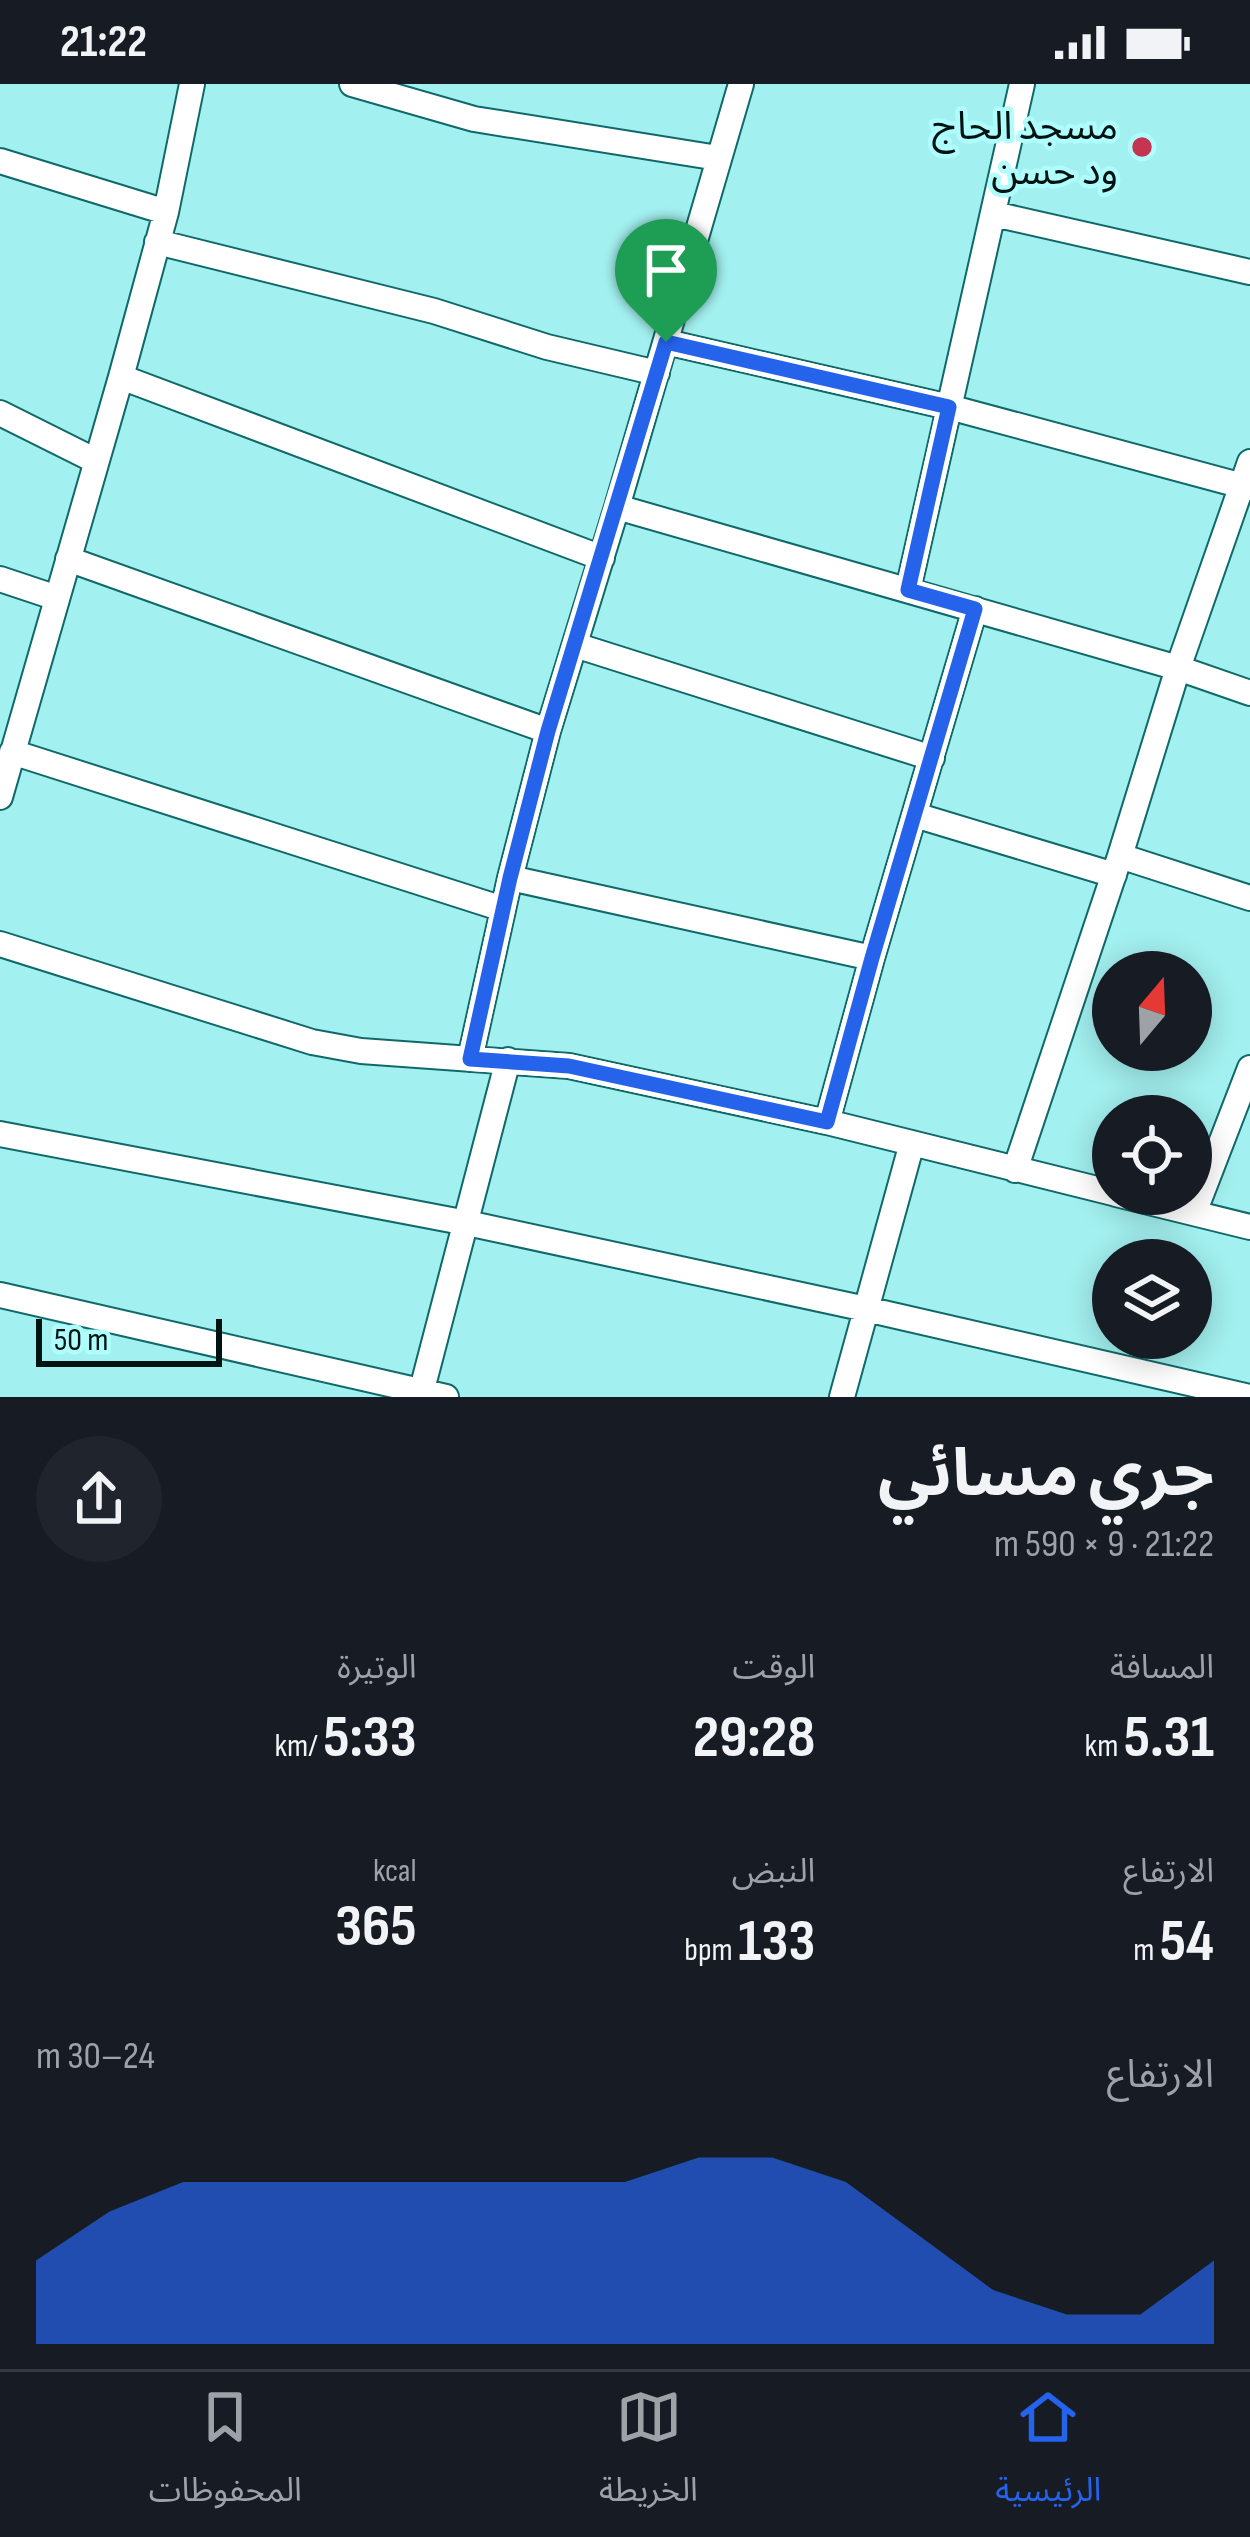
<!DOCTYPE html>
<html lang="ar">
<head>
<meta charset="utf-8">
<style>
  body { margin:0; font-family:"Sofia Sans Condensed","Noto Sans Arabic",sans-serif; background:#20242c; color:#f1f3f6; direction:rtl; height:100vh; display:flex; flex-direction:column; font-size:45px; white-space:nowrap }
  * { box-sizing:border-box; margin:0 }
  p { font-size:39px; color:#9ea1a6 }
  .icon { flex:none; width:66px; height:66px; fill:none; stroke:currentColor; stroke-width:2; stroke-linecap:round; stroke-linejoin:round }
  .map { position:relative; height:1313px; overflow:hidden; direction:ltr }
  .sheet { display:flex; flex-direction:column; background:#171b24; flex:1 }
  .sheet>* { flex:none }
  .needle { width:78px; rotate:19deg }
  .buttons { position:absolute; left:1092px; top:867px; display:grid; gap:24px }
  .buttons a { display:grid; place-items:center; width:120px; height:120px; border-radius:50%; background:#171b24; box-shadow:0 6px 30px #0003; font-size:60px }
  .scale { position:absolute; left:36px; bottom:30px; width:186px; box-sizing:border-box; padding-left:12px; border:6px solid #001313; border-top:0; font-size:33px; line-height:42px; white-space:nowrap; color:#001313; -webkit-text-stroke:9px #affdfc; paint-order:stroke }
  .pin { position:absolute; display:grid; place-items:center; width:102px; height:102px; color:#fff; margin:-123px -51px; border-radius:50% 50% 50% 0; rotate:-45deg; box-shadow:0 0 12px #0007 }
  .pin .icon { rotate:45deg }
  .round { display:grid; place-items:center; flex:none; width:126px; height:126px; border-radius:63px; background:#20242c }
  .head { display:flex; align-items:center; justify-content:space-between; height:204px; padding:0 36px }
  h1 { font-size:66px; font-weight:700; line-height:90px }
  .stats { display:grid; grid-template-columns:repeat(3,1fr); gap:18px; height:204px; padding:12px 36px }
  .stats div { display:grid; align-content:center }
  .stats b { font-size:60px; font-weight:700 }
  .stats small { font-size:33px; font-weight:400 }
  .stats p { font-size:33px }
  .chart { height:336px; padding:24px 36px }
  .chart p { display:flex; justify-content:space-between }
  .chart svg { width:100%; height:216px; margin-top:12px; fill:#2563eb; opacity:.7 }
  .status { display:flex; justify-content:space-between; align-items:center; height:84px; padding:0 60px; background:#171b24; direction:ltr }
  .status svg { height:33px; fill:currentColor }
  .dock { display:flex; justify-content:space-around; align-items:center; height:168px; border-top:3px solid #363941; background:#171b24; font-size:33px; color:#9ea1a6 }
  .dock a { display:grid; justify-items:center; gap:6px }
  .dock .selected { color:#2563eb }
  .map>svg:first-child { display:block }
</style>
</head>
<body>
<div class="status"><b>21:22</b><svg viewBox="0 0 49 12"><path d="M0 12V9h3v3zM5 12V6h3v6zM10 12V3h3v9zM15 12V0h3v12zM26 1h20v11H26zM47 4h2v5h-2z"/></svg></div>
<div class="map">
<svg width="1250" height="1313" viewBox="0 0 1250 1313">
  <rect width="100%" height="100%" fill="#a2f0ef"/>
  <g fill="none" stroke-linecap="round" stroke-linejoin="round">
    <defs>
      <path id="minor" d="M352,0L474,35L718,74
        M0,77L166,128
        M994,130L1250,188
        M157,158L434,227L547,263L657,289
        M666,258L949,323L1250,404
        M121,293L602,474
        M0,329L96,377
        M617,423L1178,584L1250,609
        M68,475L548,647
        M0,495L57,514
        M908,506L1022,0
        M575,561L932,674
        M12,668L503,825
        M0,713L121,293L166,128L192,0
        M915,731L1114,791
        M1120,772L1250,814
        M510,794L872,874
        M0,860L312,958L361,967L569,982L827,1038L1113,1109
        M470,975L510,794L548,647L617,423L741,0
        M827,1038L872,874L975,525
        M0,1050L467,1139L866,1225L1250,1313
        M1015,1086L1120,772L1178,584L1250,378
        M1116,1110L1250,1143
        M1194,1129L1250,984
        M0,1211L446,1313
        M420,1313L508,976
        M842,1313L912,1059"/>
    </defs>
    <use href="#minor" stroke="#106969" stroke-width="28"/>
    <use href="#minor" stroke="#fff" stroke-width="24"/>
  </g>
  <g fill="none" stroke-linecap="round" stroke-linejoin="round">
    <defs>
      <path id="route" d="M666,258L949,323L908,506L975,525L872,874L827,1038L569,982L470,975L510,794L548,647Z"/>
    </defs>
    <use href="#route" stroke="#fff" stroke-width="24"/>
    <use href="#route" stroke="#2563eb" stroke-width="15"/>
  </g>
  <circle fill="#c63550" stroke="#affdfc" stroke-width="4.5" cx="1142" cy="63" r="12"/>
  <g text-anchor="middle" stroke-width="9" stroke-linejoin="round" paint-order="stroke">
    <g font-size="39" fill="#001313" stroke="#affdfc" text-anchor="end">
      <text x="1118" y="55">مسجد الحاج<tspan x="1118" dy="45">ود حسن</tspan></text>
    </g>
  </g>
</svg>
<div class="buttons">
<a><svg class="needle" viewBox="-14 -14 28 28"><path d="M0-13l5 13h-10z" fill="#e53935"/><path d="M0 13l5-13h-10z" fill="#9ea1a6"/></svg></a>
<a><svg class="icon" aria-label="locate" viewBox="0 0 24 24"><circle cx="12" cy="12" r="6"/><path d="M12 2v4M12 18v4M2 12h4M18 12h4"/></svg></a>
<a><svg class="icon" aria-label="layers" viewBox="0 0 24 24"><path d="M12 4l9 5-9 5-9-5zM3 14l9 5 9-5"/></svg></a>
</div>
<div class="scale">50 m</div>
<div class="pin" style="left:666px;top:258px;background:#1e9e55"><svg class="icon" aria-label="arrive" viewBox="0 0 24 24"><path d="M6 21V4h12l-3 4 3 4H6"/></svg></div>
</div>
<section class="sheet">
<div class="head"><div><h1>جري مسائي</h1><p>21:22 · 9 × 590 m</p></div><a class="round"><svg class="icon" aria-label="share" viewBox="0 0 24 24"><path d="M12 15V3M7 8l5-5 5 5M5 13v7h14v-7"/></svg></a></div>
<div class="stats">
<div><p>المسافة</p><b>5.31<small> km</small></b></div>
<div><p>الوقت</p><b>29:28</b></div>
<div><p>الوتيرة</p><b>5:33<small> /km</small></b></div>
</div>
<div class="stats">
<div><p>الارتفاع</p><b>54<small> m</small></b></div>
<div><p>النبض</p><b>133<small> bpm</small></b></div>
<div><p>kcal</p><b>365</b></div>
</div>
<div class="chart"><p><span>الارتفاع</span>24–30 m</p>
<svg viewBox="0 0 160 44" preserveAspectRatio="none"><path d="M0 44V27L10 17L20 11L30 11L40 11L50 11L60 11L70 11L80 11L90 6L100 6L110 11L120 22L130 33L140 38L150 38L160 27V44z"/></svg>
</div>
</section>
<nav class="dock">
<a class="selected"><svg class="icon" aria-label="home" viewBox="0 0 24 24"><path d="M3 11l9-7 9 7M6 9v11h12V9"/></svg>الرئيسية</a>
<a><svg class="icon" aria-label="map" viewBox="0 0 24 24"><path d="M3 6l6-2 6 2 6-2v14l-6 2-6-2-6 2zM9 4v14M15 6v14"/></svg>الخريطة</a>
<a><svg class="icon" aria-label="saved" viewBox="0 0 24 24"><path d="M7 4h10v16l-5-4-5 4z"/></svg>المحفوظات</a>
</nav>
</body>
</html>
